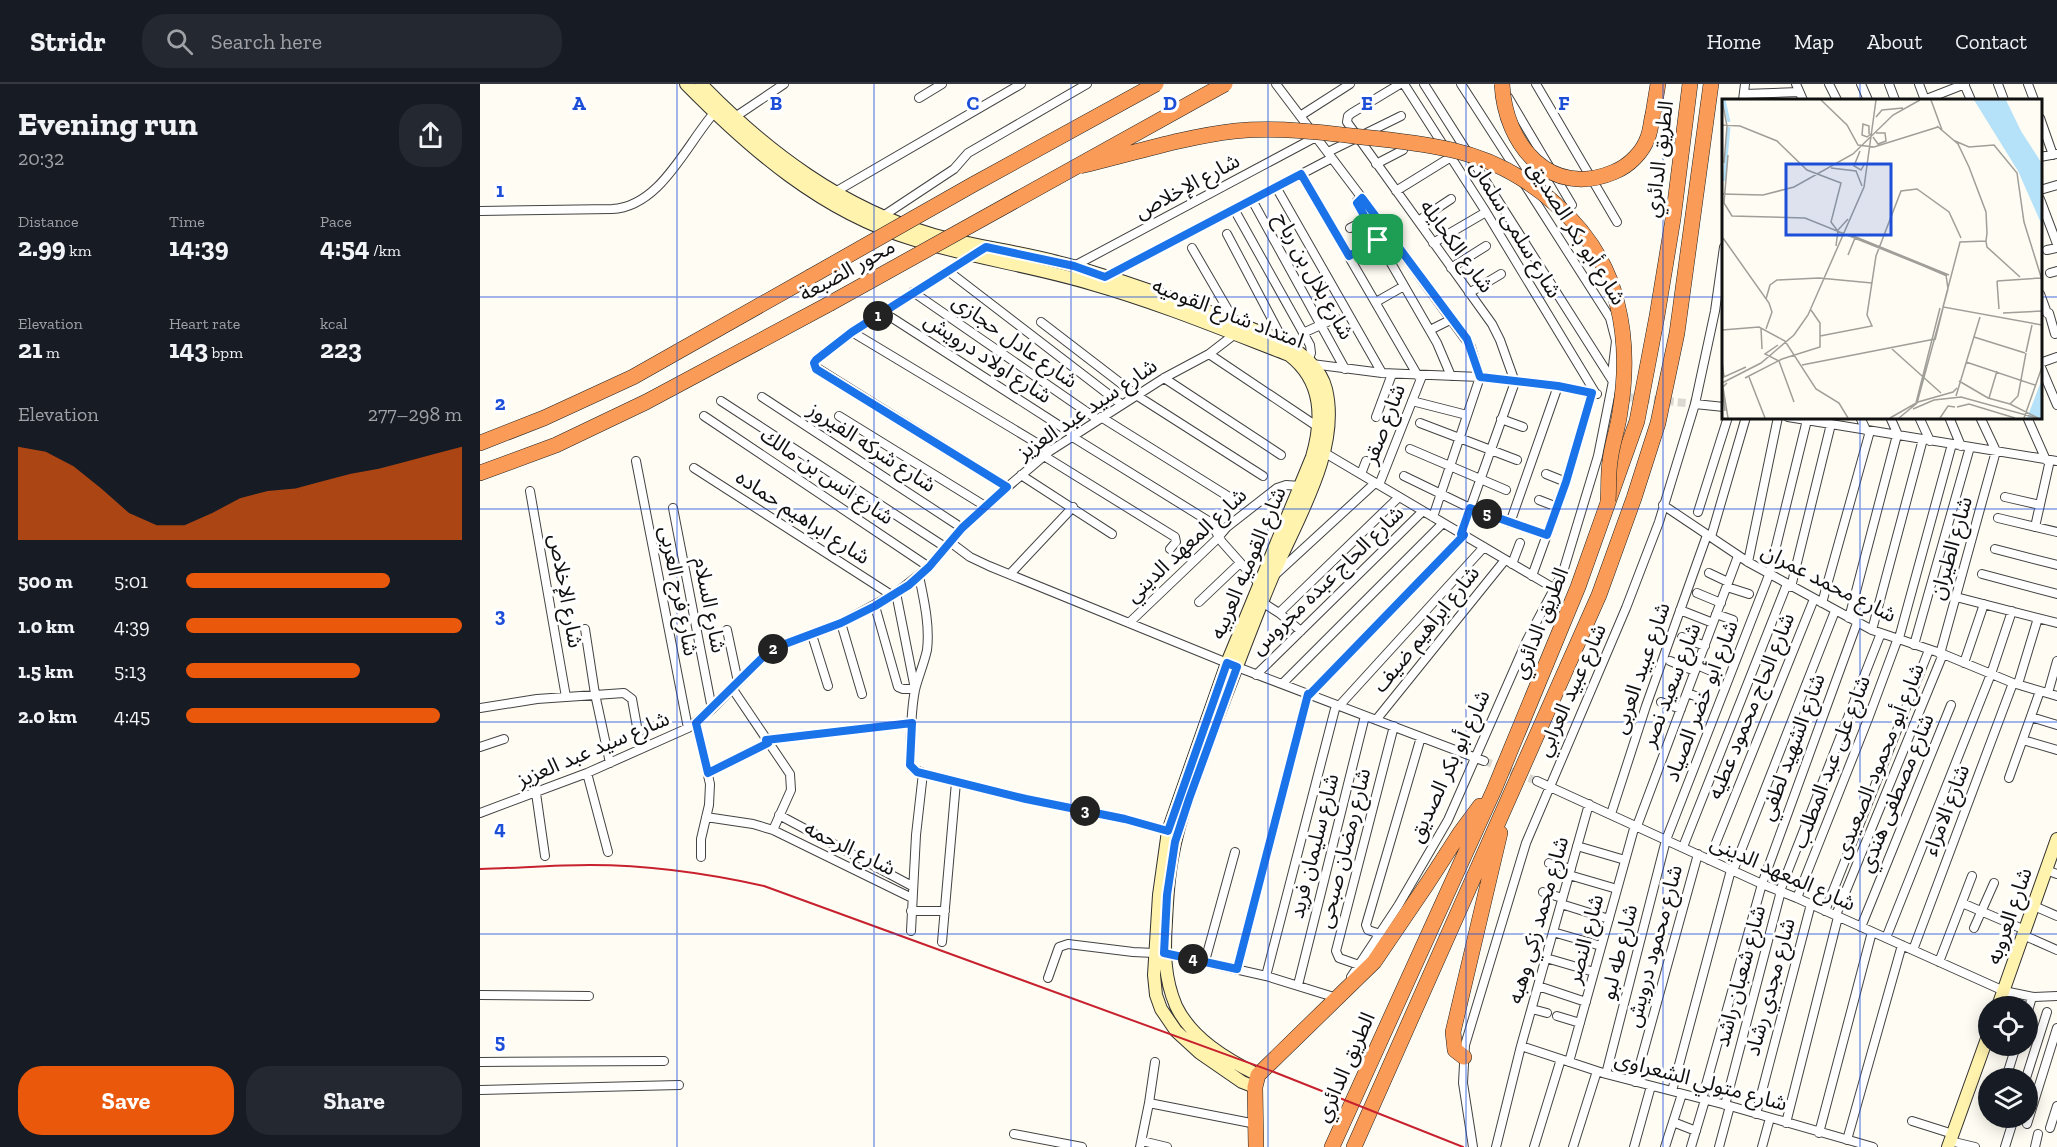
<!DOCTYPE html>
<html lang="en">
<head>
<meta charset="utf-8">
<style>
  body { margin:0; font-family:"Zilla Slab","Noto Sans Arabic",serif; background:#242831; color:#f1f3f6; height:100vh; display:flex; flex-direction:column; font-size:22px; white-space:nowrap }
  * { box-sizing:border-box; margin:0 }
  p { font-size:20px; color:#9ea1a6 }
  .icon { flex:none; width:33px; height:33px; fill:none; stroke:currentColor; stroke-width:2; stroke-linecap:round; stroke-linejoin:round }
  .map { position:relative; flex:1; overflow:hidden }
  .sheet { display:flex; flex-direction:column; background:#171b24; width:480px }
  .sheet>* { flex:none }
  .fabs { position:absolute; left:1498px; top:912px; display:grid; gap:12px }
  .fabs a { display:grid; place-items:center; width:60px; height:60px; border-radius:50%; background:#171b24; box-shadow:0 3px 15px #0003; font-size:30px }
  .pin { position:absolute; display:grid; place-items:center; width:51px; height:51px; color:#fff; margin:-26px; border-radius:12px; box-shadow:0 3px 9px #0006 }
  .km { position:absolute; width:30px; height:30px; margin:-15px; border-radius:50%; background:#222; color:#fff; font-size:16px; line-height:30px; text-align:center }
  .round { display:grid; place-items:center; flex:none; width:63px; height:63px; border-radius:24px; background:#242831 }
  .summary { display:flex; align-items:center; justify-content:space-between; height:102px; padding:0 18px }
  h1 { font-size:33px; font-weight:800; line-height:45px }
  .metrics { display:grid; grid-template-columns:repeat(3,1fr); gap:9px; height:102px; padding:6px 18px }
  .metrics div { display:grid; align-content:center }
  .metrics b { font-size:26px; font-weight:800 }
  .metrics small { font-size:16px; font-weight:400 }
  .metrics p { font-size:16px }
  .chart { height:168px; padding:12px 18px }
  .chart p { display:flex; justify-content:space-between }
  .chart svg { width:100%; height:108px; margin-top:6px; fill:#ea580c; opacity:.7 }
  .primary-button { display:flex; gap:12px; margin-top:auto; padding:12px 18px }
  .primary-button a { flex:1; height:69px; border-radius:24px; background:#ea580c; color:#fff; font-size:24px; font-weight:800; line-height:69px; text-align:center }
  .primary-button a+a { background:#242831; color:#f1f3f6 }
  ul { padding:0 18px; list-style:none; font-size:20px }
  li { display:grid; grid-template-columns:96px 72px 1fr; align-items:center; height:45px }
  li i { height:15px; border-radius:8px; background:#ea580c }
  header { display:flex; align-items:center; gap:36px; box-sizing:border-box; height:84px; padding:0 30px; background:#171b24; border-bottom:2px solid #363941 }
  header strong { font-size:28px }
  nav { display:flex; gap:33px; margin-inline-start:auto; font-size:21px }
  .search { width:420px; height:54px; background:#242831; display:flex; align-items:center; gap:15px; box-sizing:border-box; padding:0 21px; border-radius:24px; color:#9ea1a6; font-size:22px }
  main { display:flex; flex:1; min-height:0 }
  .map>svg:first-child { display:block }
</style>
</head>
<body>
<header>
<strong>Stridr</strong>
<div class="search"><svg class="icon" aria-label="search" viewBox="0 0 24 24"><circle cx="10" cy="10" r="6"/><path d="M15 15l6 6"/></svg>Search here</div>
<nav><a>Home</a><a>Map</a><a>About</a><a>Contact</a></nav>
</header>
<main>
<section class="sheet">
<div class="summary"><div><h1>Evening run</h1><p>20:32</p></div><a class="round"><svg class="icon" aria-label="share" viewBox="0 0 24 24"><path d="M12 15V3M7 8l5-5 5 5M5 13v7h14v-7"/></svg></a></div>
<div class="metrics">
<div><p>Distance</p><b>2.99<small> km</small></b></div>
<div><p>Time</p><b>14:39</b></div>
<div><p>Pace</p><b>4:54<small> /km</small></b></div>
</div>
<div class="metrics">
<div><p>Elevation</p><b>21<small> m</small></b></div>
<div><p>Heart rate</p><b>143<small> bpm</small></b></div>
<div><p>kcal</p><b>223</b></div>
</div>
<div class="chart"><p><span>Elevation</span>277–298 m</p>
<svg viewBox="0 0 160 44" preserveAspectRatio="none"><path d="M0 44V6L10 8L20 14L30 23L40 33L50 38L60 38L70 33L80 27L90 24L100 23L110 20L120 17L130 15L140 12L150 9L160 6V44z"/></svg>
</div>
<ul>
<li><b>500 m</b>5:01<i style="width:74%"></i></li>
<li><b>1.0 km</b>4:39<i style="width:100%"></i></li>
<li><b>1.5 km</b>5:13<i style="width:63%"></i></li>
<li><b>2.0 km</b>4:45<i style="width:92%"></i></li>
</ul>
<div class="primary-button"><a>Save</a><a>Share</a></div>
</section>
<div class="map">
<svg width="1577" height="1063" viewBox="0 0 1577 1063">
  <rect width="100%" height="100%" fill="#fffcf3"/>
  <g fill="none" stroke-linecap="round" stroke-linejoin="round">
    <path stroke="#dbd9d1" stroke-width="8" stroke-dasharray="8 4" stroke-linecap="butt" d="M1138,312L1215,320
      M1004,677L1057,697"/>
    <defs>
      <path id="street" d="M796,0L882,114L991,263L1000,293L953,433
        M920,0L872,29L868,32L867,38L1012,240L1020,256L1035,298L981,450
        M924,0L1006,128L1116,310
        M944,0L1132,296
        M981,0L1039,90
        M1056,0L1137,138
        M1316,0L1323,16
        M1349,0L1357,16
        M1381,0L1388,16
        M1409,0L1415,16
        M1439,0L1445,16
        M1484,0L1491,16
        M1518,0L1524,16
        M1548,0L1554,16
        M1264,10L1319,8
        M1028,13L1092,121
        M439,14L462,0
        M1263,16L1265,0
        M1444,16L1485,0
        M820,32L870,0
        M255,33L304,0
        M1560,34L1573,71
        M848,68L921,32
        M1560,73L1577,70
        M896,80L923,66
        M821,90L938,292
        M796,103L902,289
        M1560,106L1577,101
        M916,107L971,73
        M355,108L541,0
        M882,114L877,117V120L957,259L971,292
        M1560,115L1577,160
        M772,116L865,285
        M754,125L830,261L831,269L828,277
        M0,127L132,125C180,123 206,61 234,29
        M403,132L474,85L488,69L607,0
        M938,137L971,115
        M870,144L886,136
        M747,150L804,258
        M953,159L1006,128
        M712,164L755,238
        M1567,166L1577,164
        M494,170L372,248L336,276L334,282L527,403
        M869,172L898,156
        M594,182L836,53
        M971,184L1006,162
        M468,187L641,320
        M1570,189L1577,187
        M625,193L852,74
        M433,208L617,335
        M989,209L1021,190
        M1560,210L1567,229
        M896,218L924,202
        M403,228L594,351
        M1569,229L1575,250
        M561,238L656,311L783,392
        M950,246L972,235
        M372,248L570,367
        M823,249L856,234
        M729,270L838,343
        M1560,279L1577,273
        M832,280L902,289L1000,293L1078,302L1117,310
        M1560,281L1577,321
        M684,294L801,371
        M282,313L482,444
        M241,317L465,463
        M932,317L987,331
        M1215,320L1244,323
        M224,332L449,483
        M359,332L505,422
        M621,333L754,416
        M896,333L912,290
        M1308,333L1577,377
        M1380,333L1386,346
        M1410,333L1418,351
        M1439,333L1450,357
        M1469,333L1481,362
        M1547,333L1566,376
        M1021,335L1043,343
        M940,339L1037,376
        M591,352L730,438L742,458L782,503
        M930,365L1026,406
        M845,369L1075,505
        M564,372L695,453L696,458L690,465
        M156,377L208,644
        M214,384L413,512
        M881,390L886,377
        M1066,390L1086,398
        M541,391L632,450
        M924,392L990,424L1067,451
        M899,401L942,292
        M50,407L86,613
        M1525,413L1560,421
        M1059,416L1077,423
        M1183,421L1268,478L1392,546L1463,570L1533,599L1577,612
        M193,424L232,625
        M1218,428L1248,333
        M1518,434L1577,448
        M1030,439L1078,302
        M1555,443L1570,376
        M1231,453L1266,333
        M470,458L490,473L509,482L757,583L1004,677
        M1515,465L1577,481
        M1268,478L1298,333
        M1032,480L1040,459
        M1229,489L1248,498
        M530,490L593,423
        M796,490L895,399
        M1502,490L1577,510
        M439,492C444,516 450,542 447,566C444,580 438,593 435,606C430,631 431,656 430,681L433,685L443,689L546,715L645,735L688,747
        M1052,492L1086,398L1112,309
        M1247,503L1269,510
        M1311,503L1351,340
        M1217,509L1241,519
        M1476,513L1577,539
        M719,518L760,479
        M782,518L799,529L919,413
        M1342,519L1390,347
        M395,522L418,603L423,605H435L416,509
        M1200,526L1233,539
        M799,529L821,547
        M1236,530L1253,536
        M1369,534L1417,351
        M361,539L382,610
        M649,539L736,456L747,443L797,404L806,401L821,402
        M105,545L115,610L130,679
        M247,546L258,598
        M1392,546L1443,355
        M332,551L348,602
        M1202,553L1225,562
        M1419,554L1472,360
        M1434,561L1490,363
        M1460,570L1516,367L1500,333
        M1190,577L1215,587
        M1484,579L1504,520
        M1217,581L1231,587
        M776,591L943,427
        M802,600L963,439
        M1538,600L1558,534
        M252,604L310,690L311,706L293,746
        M1207,609L1226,616
        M1568,609L1577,577
        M829,611L984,451
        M1181,618L1201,625
        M859,622L1004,463
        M0,624L57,615L144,609L152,615L161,665
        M1551,633L1577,641
        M896,636L1025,476
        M216,639L230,700L229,721L221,755V773
        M286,656L432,639
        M1543,656L1577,666
        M0,663L24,655
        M107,689L128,768
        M228,689L288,659
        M1529,694L1560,607
        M1057,697L1282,800L1317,814L1524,907L1554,913L1577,912
        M56,709L65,772
        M0,729L107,689L208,644L232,625L286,570L297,563L361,539L416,509L449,483L482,444L505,422L570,367L684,294L729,270L755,250
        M1131,730L1166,622L1227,451
        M299,731L432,802
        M226,733L273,740L293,746L432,814
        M1157,742L1258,472
        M1097,762L1145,776
        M1203,763L1307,500
        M1229,776L1334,515
        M1069,779L1091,785
        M1566,786L1577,790
        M1253,787L1355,527
        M1089,791L1137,805
        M1300,807L1401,549
        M1063,808L1082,814
        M1317,814L1388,635L1418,554
        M1482,819L1545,846
        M1081,820L1129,835
        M1554,822L1577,832
        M431,827H465
        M1345,827L1449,566
        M1356,831L1463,570
        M1381,843L1471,621
        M1494,844L1514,799
        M431,847L436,751L443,689
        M1073,848L1121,862
        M900,850L888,846L886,841L941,653
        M1543,851L1577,866
        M1406,854L1511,590L1532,527
        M462,858L476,698
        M1433,866L1533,599
        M684,869L786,892L857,914
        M1066,874L1114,888
        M725,877L755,768
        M1459,878L1492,792
        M879,881L859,874L856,867L914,642
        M757,885L828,610
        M786,892L856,621
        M871,893L918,822L968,736L1047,556L1083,488L1118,372L1133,297V282L1136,257L1130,234L1045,101
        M568,894L579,863L588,860L653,868L674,869
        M818,901L885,632
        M1058,902L1106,918
        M0,911L109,912
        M1052,925L1067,929
        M1548,927L1552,913
        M1077,932L1100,939
        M1041,962L1126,990L1250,1022L1393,1063
        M0,978L184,977
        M1089,978L1155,741
        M1126,990L1186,756L1289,491L1327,336
        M1526,994L1536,962
        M1546,994L1567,928
        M1155,998L1218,770
        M0,1006L199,1001
        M1192,1007L1251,786
        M1222,1015L1282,800L1377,539
        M669,1019L776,1040
        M1245,1021L1301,807
        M1276,1030L1331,820
        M1432,1037L1473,1050
        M1193,1038L1216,1047
        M1306,1039L1358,833
        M1547,1040L1577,944
        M1570,1044L1577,1022
        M1339,1049L1392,848
        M534,1050L602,1063
        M1367,1056L1422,861
        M662,1057L687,1063
        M1470,1057L1495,1063
        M660,1063L669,1019L675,978
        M993,1063L983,999L985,961L1046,759L1146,524L1179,438L1215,320L1235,227L1244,163
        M1016,1063L1041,962L1109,720
        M1054,1063L1081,975
        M1093,1063L1117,987
        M1154,1063L1171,1002
        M1185,1063L1202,1010
        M1211,1063L1225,1016
        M1239,1063L1250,1022
        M1282,1063L1290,1034
        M1525,1063L1534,1034
        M1555,1063L1558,1050"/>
      <path id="secondary" d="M206,0C270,65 342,128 432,155C491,174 553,182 612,200C679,219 744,246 809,271C843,297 843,335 832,373L747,579L688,747L679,811L674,891L676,911L681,925L696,947L720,969L762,998L775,1003
        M221,0C287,68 362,124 454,151C501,164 550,169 596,183C667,204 736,229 804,258C821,269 841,284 846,305C860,363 821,428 798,480C779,523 763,567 746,611C727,661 701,722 692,774C688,795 687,816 686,837C684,867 684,894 696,922C712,955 746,975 778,991
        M1518,922L1577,755
        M1468,1063L1509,949"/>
      <path id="highway" d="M1173,30L1178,0
        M0,359L64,334L153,293L330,193
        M0,389L76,361L166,318L349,220
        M984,973L975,966L973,948L1020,749
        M776,1063L775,1003L778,991L894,878L947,800L980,749L1000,722
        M852,1063L1014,706L1098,503L1157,337L1177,232L1193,135L1210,0
        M874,1063L1119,511L1154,414L1178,339L1197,249L1231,0"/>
    </defs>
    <use href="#street" stroke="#434343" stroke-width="10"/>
    <use href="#secondary" stroke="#323232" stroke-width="14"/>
    <use href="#highway" stroke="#212121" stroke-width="16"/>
    <use href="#street" stroke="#fff" stroke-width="8"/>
    <use href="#secondary" stroke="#fff3ae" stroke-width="12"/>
    <use href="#highway" stroke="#fa9c57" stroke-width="15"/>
    <path stroke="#c7212e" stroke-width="2" d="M0,785C37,784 74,781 110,781C169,781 226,789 284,802L794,988L983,1063"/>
    <defs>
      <path id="highway-bridge" d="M1022,0C1025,61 1070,115 1134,88C1149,82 1163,68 1168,53C1171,45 1171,37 1173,30
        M600,82C651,70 703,53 755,47C797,43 840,48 882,53C912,56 942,59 972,66C1047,83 1119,143 1137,219C1146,254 1146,292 1140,328C1138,344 1132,360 1130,377C1128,390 1129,404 1128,417
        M330,193L494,100L676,0
        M349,220L745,0"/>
    </defs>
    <use href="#highway-bridge" stroke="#212121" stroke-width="16" stroke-linecap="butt"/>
    <use href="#highway-bridge" stroke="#fa9c57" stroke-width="15"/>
  </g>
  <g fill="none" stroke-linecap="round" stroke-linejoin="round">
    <defs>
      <path id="route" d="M821,90L869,172L898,156L877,119L882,114L987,255L1000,293L1078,302L1112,309L1086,398L1067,451L990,424L981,450L984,451L829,611L828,610L757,885L684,869L687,811L695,758L709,715L757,583L747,579L688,747L645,735L546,715L437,688L430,681L432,639L286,656L288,659L228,689L216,639L286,570L297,563L361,539L395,522L429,501L449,483L482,444L527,403L336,285L334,279L336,276L372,248L506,163L594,182L625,193Z"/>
    </defs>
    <use href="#route" stroke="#fff" stroke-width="12"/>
    <use href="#route" stroke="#1a73e8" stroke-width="8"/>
  </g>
  <path fill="none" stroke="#1d4ed8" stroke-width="1.5" stroke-opacity="0.55" d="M197,0V1063M394,0V1063M591,0V1063M788,0V1063M986,0V1063M1183,0V1063M1380,0V16M0,213H1244M1560,213H1577M1380,333V1063M0,425H1577M0,638H1577M0,850H1577"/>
  <g text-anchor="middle" stroke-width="6" stroke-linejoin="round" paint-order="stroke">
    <g font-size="21" fill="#101010" stroke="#fff">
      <text transform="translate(1179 75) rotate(-83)" y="7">الطريق الدائري</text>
      <text transform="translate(707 102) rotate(-28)" y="7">شارع الإخلاص</text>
      <text transform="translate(1036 145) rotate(59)" y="7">شارع سلمى سلمان</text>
      <text transform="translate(1097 149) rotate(58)" y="7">شارع أبو بكر الصديق</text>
      <text transform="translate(977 162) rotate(54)" y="7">شارع الكحايله</text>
      <text transform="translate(367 186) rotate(-29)" y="7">محور الضبعة</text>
      <text transform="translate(834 192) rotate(61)" y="7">شارع بلال بن رباح</text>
      <text transform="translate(748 229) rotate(21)" y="7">امتداد شارع القوميه</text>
      <text transform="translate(535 257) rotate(35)" y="7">شارع عادل حجازى</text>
      <text transform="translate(508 274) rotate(33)" y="7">شارع اولاد درويش</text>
      <text transform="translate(607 325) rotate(-34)" y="7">شارع سيد عبد العزيز</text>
      <text transform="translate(904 340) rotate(-69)" y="7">شارع صقر</text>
      <text transform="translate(392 363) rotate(33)" y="7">شارع شركه الفيروز</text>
      <text transform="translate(347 392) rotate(34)" y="7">شارع انس بن مالك</text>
      <text transform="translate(323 433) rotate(33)" y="7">شارع ابراهيم حماده</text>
      <text transform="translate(706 461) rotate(-43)" y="7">شارع المعهد الديني</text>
      <text transform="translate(1471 464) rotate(-74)" y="7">شارع الطيران</text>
      <text transform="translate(768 479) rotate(-67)" y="7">شارع القوميه العربيه</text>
      <text transform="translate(847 496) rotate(-44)" y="7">شارع الحاج عبده محروس</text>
      <text transform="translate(1349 499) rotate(27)" y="7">شارع محمد عمران</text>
      <text transform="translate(86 507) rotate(80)" y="7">شارع الإخلاص</text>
      <text transform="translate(199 507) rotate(79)" y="7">شارع فرج العربى</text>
      <text transform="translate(230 521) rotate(79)" y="7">شارع السلام</text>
      <text transform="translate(1060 539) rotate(-68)" y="7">الطريق الدائري</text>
      <text transform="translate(946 545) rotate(-51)" y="7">شارع ابراهيم ضيف</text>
      <text transform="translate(1161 584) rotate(-71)" y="7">شارع عبيد العربى</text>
      <text transform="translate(1191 601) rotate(-69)" y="7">شارع سعيد نصر</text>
      <text transform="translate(1091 606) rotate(-66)" y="7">شارع عبيد العرابي</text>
      <text transform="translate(1221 617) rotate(-69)" y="7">شارع أبو خضر الصياد</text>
      <text transform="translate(1271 622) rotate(-68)" y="7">شارع الحاج محمود عطيه</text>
      <text transform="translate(1312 663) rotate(-70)" y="7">شارع الشهيد لطفي</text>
      <text transform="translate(113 665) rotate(-23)" y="7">شارع سيد عبد العزيز</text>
      <text transform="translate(1399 677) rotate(-68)" y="7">شارع أبو محمود الصعيدى</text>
      <text transform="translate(1351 678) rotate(-69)" y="7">شارع على عبد المطلب</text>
      <text transform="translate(969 682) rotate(-65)" y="7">شارع أبو بكر الصديق</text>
      <text transform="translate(1416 709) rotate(-68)" y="7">شارع مصطفى هندي</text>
      <text transform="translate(1466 726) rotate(-69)" y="7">شارع الامراء</text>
      <text transform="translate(834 762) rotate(-76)" y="7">شارع سليمان فريد</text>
      <text transform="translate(370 764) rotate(26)" y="7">شارع الرحمه</text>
      <text transform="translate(864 764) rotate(-76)" y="7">شارع رمضان صبحى</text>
      <text transform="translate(1303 789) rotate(24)" y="7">شارع المعهد الدينى</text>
      <text transform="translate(1529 832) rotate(-71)" y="7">شارع العروبه</text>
      <text transform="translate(1058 836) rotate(-74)" y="7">شارع محمد زكي وهبه</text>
      <text transform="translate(1105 855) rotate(-75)" y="7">شارع النصر</text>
      <text transform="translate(1174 862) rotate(-75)" y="7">شارع محمود درويش</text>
      <text transform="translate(1139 868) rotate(-76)" y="7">شارع طه لبو</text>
      <text transform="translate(1260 892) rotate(-75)" y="7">شارع شعبان راشد</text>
      <text transform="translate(1290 903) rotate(-75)" y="7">شارع مجدي رشاد</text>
      <text transform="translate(865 983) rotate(-66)" y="7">الطريق الدائري</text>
      <text transform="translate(1221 997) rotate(15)" y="7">شارع متولي الشعراوى</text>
    </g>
  </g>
  <g transform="translate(1242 15)">
    <rect width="320" height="320" fill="#fffcf3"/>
    <path d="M252,1H284L299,32L319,63V124L296,72ZM319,283V319H305L318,285Z" fill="#b6e2f9"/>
    <path fill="none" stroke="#b6e2f9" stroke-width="3" d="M2,1L7,23M2,82L7,28"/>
    <path fill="none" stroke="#9f9e98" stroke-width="1.5" d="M0,1L5,27L2,64M99,1L125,26L136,46L152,48L216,28M209,1L220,31M154,18L160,11L181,9M0,20V48M0,26L18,27L55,42L85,71L119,84L109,123L115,131M215,27L236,45L247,68L264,113L265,134L264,142L238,143L221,208L320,226M147,35V27L141,25L140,36L145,38L150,34M151,38L156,45L164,42L163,34H154M233,42L247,48L272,46L295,74L302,123L320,181M138,52L132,67L139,71L143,64M6,56L2,104L10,117L83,119L224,176L226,190L195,304L177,319M109,69L134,72L140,87M0,95L41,96L72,88L131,55L171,16L198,1M0,128V213M1,139L47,204L50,213L44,230M264,142L265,148L298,178M114,147L116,131L126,120M126,156L133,139M225,177L129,136L227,176M275,182L319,179M275,182L277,210M44,200L48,186L55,181L97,179L150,184M281,214L320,212M39,229L40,250M0,231L37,228L63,242L94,290L117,304L126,319M98,237L150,227L145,216L154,157L179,92L195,90L227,113L239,139M252,238L303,254M213,241L221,209M56,246L43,255L57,262L72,303M170,250L219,294M304,253L310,226M0,262L2,278L24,268M244,263L313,286M80,266L213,240M27,278L43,319M23,279L60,260L98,248V224L89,211M0,282L6,319M237,282L266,299L288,305M0,284L39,264L72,236L86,216L142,88L154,1M234,297L258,218M267,299L275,272M194,304L218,209M288,305L316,319M288,305L296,297L304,254M235,308L247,305L293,319M191,310L212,301L239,298L315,319M3,312L0,289L5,284M168,319L196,303L231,293L235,289M218,319L226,307L233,308M302,319L320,268"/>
    <path fill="#1d4ed8" fill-opacity="0.15" stroke="#1d4ed8" stroke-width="3" d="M64,65H169V136H64Z"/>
    <rect width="320" height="320" fill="none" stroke="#101010" stroke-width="3"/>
  </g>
  <g font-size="20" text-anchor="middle" font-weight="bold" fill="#1d4ed8" stroke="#fff" stroke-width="6" stroke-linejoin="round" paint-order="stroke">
    <text x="99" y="26">A</text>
    <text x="296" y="26">B</text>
    <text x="493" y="26">C</text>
    <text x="690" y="26">D</text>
    <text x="887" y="26">E</text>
    <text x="1084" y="26">F</text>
    <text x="20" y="113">1</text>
    <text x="20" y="326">2</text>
    <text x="20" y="538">3</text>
    <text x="20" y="751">4</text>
    <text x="20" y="964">5</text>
  </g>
</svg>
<div class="fabs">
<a><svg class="icon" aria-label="locate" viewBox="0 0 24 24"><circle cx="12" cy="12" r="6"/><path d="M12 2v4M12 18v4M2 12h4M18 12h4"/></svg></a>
<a><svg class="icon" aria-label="layers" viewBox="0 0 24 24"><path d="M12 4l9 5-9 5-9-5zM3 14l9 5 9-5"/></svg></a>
</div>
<div class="pin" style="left:898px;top:156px;background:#1e9e55"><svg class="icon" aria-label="arrive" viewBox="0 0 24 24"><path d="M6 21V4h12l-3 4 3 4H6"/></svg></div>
<b class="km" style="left:398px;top:232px">1</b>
<b class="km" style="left:293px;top:565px">2</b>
<b class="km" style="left:605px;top:727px">3</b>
<b class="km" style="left:713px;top:875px">4</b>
<b class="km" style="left:1007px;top:430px">5</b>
</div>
</main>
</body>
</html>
